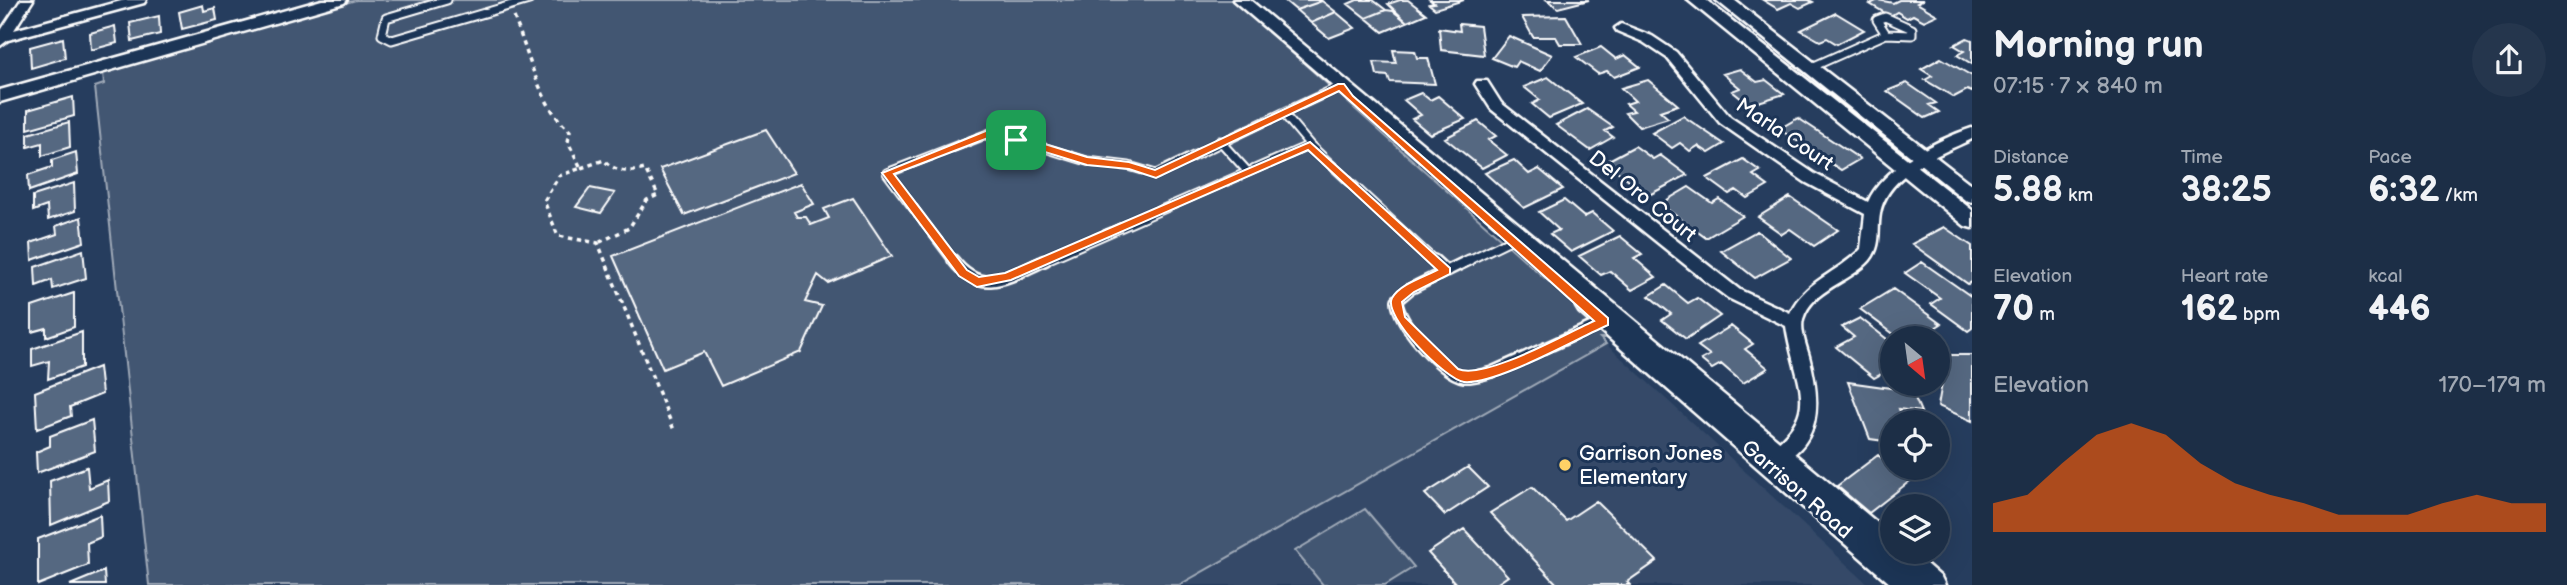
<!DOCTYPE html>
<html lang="en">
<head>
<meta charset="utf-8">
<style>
  body { margin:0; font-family:"Balsamiq Sans",sans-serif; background:#25364d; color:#f1f3f6; height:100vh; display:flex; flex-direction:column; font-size:26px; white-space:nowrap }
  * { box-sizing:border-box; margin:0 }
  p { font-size:23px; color:#a0a8b3 }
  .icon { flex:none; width:38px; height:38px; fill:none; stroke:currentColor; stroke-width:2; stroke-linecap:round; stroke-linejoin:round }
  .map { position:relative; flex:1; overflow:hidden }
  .details { display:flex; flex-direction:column; background:#1c2e46; width:595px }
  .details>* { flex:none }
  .needle { width:46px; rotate:151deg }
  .fabs { position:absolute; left:1880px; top:326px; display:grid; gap:14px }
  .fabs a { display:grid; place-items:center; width:70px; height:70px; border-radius:50%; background:#1c2e46; box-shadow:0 7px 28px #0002,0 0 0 2px #3a4a5f; font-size:35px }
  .pin { position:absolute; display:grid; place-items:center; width:60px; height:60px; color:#fff; margin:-30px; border-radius:14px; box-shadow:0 4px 10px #0006 }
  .round { display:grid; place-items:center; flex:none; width:74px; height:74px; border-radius:37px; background:#25364d }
  .summary { display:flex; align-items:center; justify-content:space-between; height:119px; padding:0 21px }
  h1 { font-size:38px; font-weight:700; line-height:52px }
  .figures { display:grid; grid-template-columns:repeat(3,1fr); gap:10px; height:119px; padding:7px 21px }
  .figures div { display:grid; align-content:center }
  .figures b { font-size:35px; font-weight:700 }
  .figures small { font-size:19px; font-weight:400 }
  .figures p { font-size:19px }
  .chart { height:196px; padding:14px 21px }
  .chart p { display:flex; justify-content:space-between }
  .chart svg { width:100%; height:126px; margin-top:7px; fill:#ea580c; opacity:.7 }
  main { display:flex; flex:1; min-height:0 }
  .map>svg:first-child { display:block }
</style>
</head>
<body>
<main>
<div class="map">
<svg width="1972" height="585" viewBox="0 0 1972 585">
  <rect width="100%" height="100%" fill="#263d5e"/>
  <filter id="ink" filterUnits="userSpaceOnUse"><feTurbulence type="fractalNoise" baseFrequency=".0143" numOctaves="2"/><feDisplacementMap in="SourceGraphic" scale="14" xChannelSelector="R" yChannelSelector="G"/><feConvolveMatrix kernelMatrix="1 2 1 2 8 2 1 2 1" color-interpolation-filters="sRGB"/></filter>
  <g filter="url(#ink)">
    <path fill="#344a68" d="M1606,344L1869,585H1179Z"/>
    <path fill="#425672" stroke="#a0aab8" stroke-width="2" d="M356,0H1233L1612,338H1600L1606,344L1179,585H149L95,87L104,84L103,72Z
      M1365,509L1414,567L1385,585H1323L1295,551Z"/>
    <path fill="#556781" stroke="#fff" stroke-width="2" d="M1284,0H1321L1322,1L1296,10Z
      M1357,0H1373L1386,10L1366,18L1348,4Z
      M1400,0H1408L1426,14L1407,22L1388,4Z
      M1430,0H1464L1435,9L1429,4L1434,3Z
      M1547,0H1589L1558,8Z
      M1763,0H1809L1813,2L1800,8L1791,3L1778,9Z
      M1878,0L1893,3L1899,0H1923L1917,3L1937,15L1924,21L1913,15L1907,18L1897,12L1890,16L1870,4Z
      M1322,1L1336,12L1311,23L1296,10Z
      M203,5L204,11L215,8L217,20L182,29L179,12Z
      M1386,10L1393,11L1407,22L1383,32L1366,18Z
      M1336,12L1355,28L1329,38L1311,23Z
      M1836,13L1864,30L1837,44L1827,38L1820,41L1801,30Z
      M159,16L160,34L132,41L130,23Z
      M1566,16L1582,44H1560L1556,37H1533L1522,17Z
      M1459,24L1480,26L1484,55L1441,50L1439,28L1460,31Z
      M115,26L117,43L91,50L90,33Z
      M1509,36L1552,55L1540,71L1518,61L1514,67L1492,58Z
      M63,38L65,58L31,68L30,47Z
      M1967,38L1972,40V64L1957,55L1964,51L1954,45Z
      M1601,47L1616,59L1625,55L1640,67L1614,77L1607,71L1598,74L1576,57Z
      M1393,50L1415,51L1417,58H1428L1435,84L1390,82L1388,76L1377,75L1374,62L1396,63Z
      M1941,58L1972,76V92L1967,90L1954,97L1925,80L1932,76L1921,69Z
      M1740,69L1757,82L1766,80L1784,94L1749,105L1732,91L1740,88L1723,74Z
      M1548,77L1582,104L1549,118L1532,104L1540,100L1524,87Z
      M1648,80L1678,105L1660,111L1668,118L1639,127L1625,113L1634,111L1626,104L1635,101L1621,88Z
      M1907,83L1936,103L1929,105L1939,112L1925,118L1887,91Z
      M1421,93L1430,100L1438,96L1465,119L1430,134L1412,119L1421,115L1404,100Z
      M73,97L74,116L28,129V110Z
      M1587,109L1613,127L1605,131L1613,137L1590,150L1556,125Z
      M1683,116L1724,144L1709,153L1698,146L1690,151L1680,143L1672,148L1652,133Z
      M1798,118L1860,159L1841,170L1779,129Z
      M1478,121L1496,136L1488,140L1507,155L1482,168L1445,138Z
      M69,122L70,147L42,156V143L28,147V134Z
      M766,130L794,173L684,215L660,169Z
      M1635,146L1653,159L1660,155L1687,175L1649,195L1605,162Z
      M76,152L78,174L29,191L28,175L52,167V160Z
      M1743,159L1760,171L1753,175L1768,186L1747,198L1736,190L1729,194L1707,178Z
      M1514,160L1529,174L1539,169L1563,189L1524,208L1485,173Z
      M74,183L75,211L48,220L47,206L33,211V196Z
      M801,183L814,204L794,212L797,217H806L811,225L829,218L824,209L853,198L892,256L828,283L818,275L805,302L822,306L801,352L721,386L704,352L663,369L613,256Z
      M1689,187L1712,203L1719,199L1743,216L1706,238L1660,204Z
      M590,188L615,193L601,213L576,207Z
      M1790,197L1838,230L1814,246L1790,229L1782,234L1758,217Z
      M1564,200L1584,217L1592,213L1613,231L1571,252L1550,234L1559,230L1539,212Z
      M81,217L84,242L32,260L31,243L57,234L56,226Z
      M1944,227L1972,246V282L1968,284L1912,244Z
      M1757,231L1791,258L1755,278L1721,251Z
      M1620,236L1642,254L1634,258L1656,277L1632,290L1610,271L1601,275L1579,256Z
      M83,250L86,278L53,289L52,280L36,286L35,267Z
      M1922,262L1972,297V328L1968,331L1931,304L1940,298L1905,273Z
      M1666,285L1688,303L1697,298L1720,316L1686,339L1662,320L1671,314L1649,296Z
      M1893,289L1941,324L1925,334L1930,338H1899L1860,309Z
      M74,293V327L46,337V328L32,332V307Z
      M1860,318L1892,343V368L1874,378L1836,347L1854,337L1842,327Z
      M1731,326L1753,344L1745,349L1768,368L1743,383L1721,364L1712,369L1701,360L1710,355L1698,346Z
      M82,332V367L48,379L49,361L32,366V349Z
      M1947,355H1972V421L1938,406Z
      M99,367L102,394L70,407L71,416L37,429L35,392Z
      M1848,382L1912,391L1921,412L1899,409L1904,422H1892V442L1870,439Z
      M92,420L95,451L37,473L36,452L50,446V436Z
      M1878,455L1910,481L1869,513L1837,486Z
      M87,467L89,488L108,480L109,501L51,525L50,481Z
      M1468,467L1488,487L1445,515L1425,494Z
      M1532,487L1566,521L1596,501L1657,561L1627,582L1630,585H1558L1490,513Z
      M100,515L101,537L87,543L88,565L38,585V539Z
      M1464,529L1508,576L1495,585H1457L1428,553Z
      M104,571L105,585H70Z"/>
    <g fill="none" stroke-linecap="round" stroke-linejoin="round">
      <defs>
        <path id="service-far1" d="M447,0L386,18L382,35L392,40L529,0
          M1885,17L1912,29V35L1886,34L1877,20Z
          M1812,67L1886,34
          M1283,113L1341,86
          M1220,141L1248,172
          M1310,145L1436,262
          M954,262L887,173L993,132L1087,161L1129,166L1156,174L1283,113
          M1042,262L1310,145L1283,113
          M1465,262L1510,240"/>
        <path id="service" d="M953,260C982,298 1010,276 1046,260
          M1434,260L1446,271
          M1469,260L1410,289L1397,300C1396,321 1442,374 1464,377C1473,378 1483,374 1492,372L1603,322"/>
        <path id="minor" d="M21,0H33L14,30L125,0H146L144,3L8,40L0,46V32Z
          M1621,24L1652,36L1676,52L1730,117L1815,174L1868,202C1882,168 1938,139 1972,128V139C1939,155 1887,173 1880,214C1877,230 1882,245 1870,260C1851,282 1812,289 1803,319C1800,330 1806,345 1809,356C1821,402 1824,448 1769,468L1763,466L1760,460L1763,454C1825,411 1795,387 1786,326L1728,298L1708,283L1491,109L1475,84L1477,81H1487L1501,103L1740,290L1790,313C1804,281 1838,273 1861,249L1865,214L1805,182L1720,123L1667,58L1643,42L1617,31L1615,28Z"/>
        <path id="tertiary" d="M322,0H347L344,3L0,102V90Z
          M1233,0H1250L1892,535V551H1911L1941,577L1945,585H1892L1579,312L1576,307L1583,300Z"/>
        <path id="secondary" d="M1688,0H1706L1972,210V228L1965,226Z
          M1716,0H1734L1972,185V202L1965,200Z"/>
      </defs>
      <use href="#service-far1" stroke="#fff" stroke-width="11"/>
      <use href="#service" stroke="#fff" stroke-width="14"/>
      <use href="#minor" stroke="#fff" stroke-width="5"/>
      <use href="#tertiary" stroke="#fff" stroke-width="5"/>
      <use href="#secondary" stroke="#fff" stroke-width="5"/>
      <path stroke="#fff" stroke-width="3.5" stroke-dasharray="4.5 4.5" stroke-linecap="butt" d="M514,17C529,54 539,105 570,131L568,142L581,168L559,176L544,201L558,236L598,243L674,430
        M581,168L604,160C614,172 631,173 645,169L658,195L647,200L629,228L598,243"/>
      <use href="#service-far1" stroke="#1d3557" stroke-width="7"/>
      <use href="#service" stroke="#1d3557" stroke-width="9"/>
      <use href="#minor" fill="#1d3557" fill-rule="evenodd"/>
      <use href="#tertiary" fill="#1d3557" fill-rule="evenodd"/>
      <use href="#secondary" fill="#1d3557" fill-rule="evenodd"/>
    </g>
  </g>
  <path fill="#ea580c" stroke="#fff" stroke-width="2" fill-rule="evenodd" d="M1338,84H1344L1353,96L1608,318V325C1576,339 1496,385 1464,382C1446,380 1382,316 1392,298C1400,284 1424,277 1437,270L1308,150L1011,280L977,287L959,276L882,173L993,128L1087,157L1129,162L1155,170ZM1339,91L1594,321C1566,333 1486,380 1458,369L1405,317L1402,302L1414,292L1450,274V268L1310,142L1005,273L979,277L967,270L894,174L993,136L1087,165L1129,169L1156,178Z"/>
  <circle fill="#ffd166" stroke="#1d3557" stroke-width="2.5" cx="1565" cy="465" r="7"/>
  <g text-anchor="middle" stroke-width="6" stroke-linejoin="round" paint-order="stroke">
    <g font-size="21" fill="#fff" stroke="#1d3557">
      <text transform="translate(1785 134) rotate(34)" y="7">Marla Court</text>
      <text transform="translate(1643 196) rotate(39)" y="7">Del Oro Court</text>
      <text transform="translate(1797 489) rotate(41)" y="7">Garrison Road</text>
    </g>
    <g font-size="21" fill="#fff" stroke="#1d3557" text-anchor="start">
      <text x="1579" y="460">Garrison Jones<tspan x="1579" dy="24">Elementary</tspan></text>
    </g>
  </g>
</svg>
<div class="fabs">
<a><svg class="needle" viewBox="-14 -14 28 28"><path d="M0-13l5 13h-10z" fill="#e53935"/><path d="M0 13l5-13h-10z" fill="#a0a8b3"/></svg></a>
<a><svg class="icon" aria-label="locate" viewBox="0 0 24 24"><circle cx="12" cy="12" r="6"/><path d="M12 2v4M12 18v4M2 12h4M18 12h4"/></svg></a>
<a><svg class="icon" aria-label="layers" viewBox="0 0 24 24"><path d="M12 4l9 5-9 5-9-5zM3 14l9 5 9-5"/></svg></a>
</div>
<div class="pin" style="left:1016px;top:140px;background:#1e9e55"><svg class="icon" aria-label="arrive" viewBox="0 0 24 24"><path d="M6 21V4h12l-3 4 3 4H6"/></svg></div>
</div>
<section class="details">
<div class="summary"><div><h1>Morning run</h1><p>07:15 · 7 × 840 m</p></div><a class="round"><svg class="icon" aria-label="share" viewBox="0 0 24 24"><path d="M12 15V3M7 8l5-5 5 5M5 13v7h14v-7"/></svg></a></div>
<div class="figures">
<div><p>Distance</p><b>5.88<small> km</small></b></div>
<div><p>Time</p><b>38:25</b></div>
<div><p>Pace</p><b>6:32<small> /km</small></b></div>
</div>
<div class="figures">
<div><p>Elevation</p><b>70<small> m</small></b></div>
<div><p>Heart rate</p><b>162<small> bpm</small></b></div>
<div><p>kcal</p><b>446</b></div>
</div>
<div class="chart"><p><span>Elevation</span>170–179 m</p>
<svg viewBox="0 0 160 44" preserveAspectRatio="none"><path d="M0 44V34L10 31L20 20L30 10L40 6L50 10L60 20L70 27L80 31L90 34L100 38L110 38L120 38L130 34L140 31L150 34L160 34V44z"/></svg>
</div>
</section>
</main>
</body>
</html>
